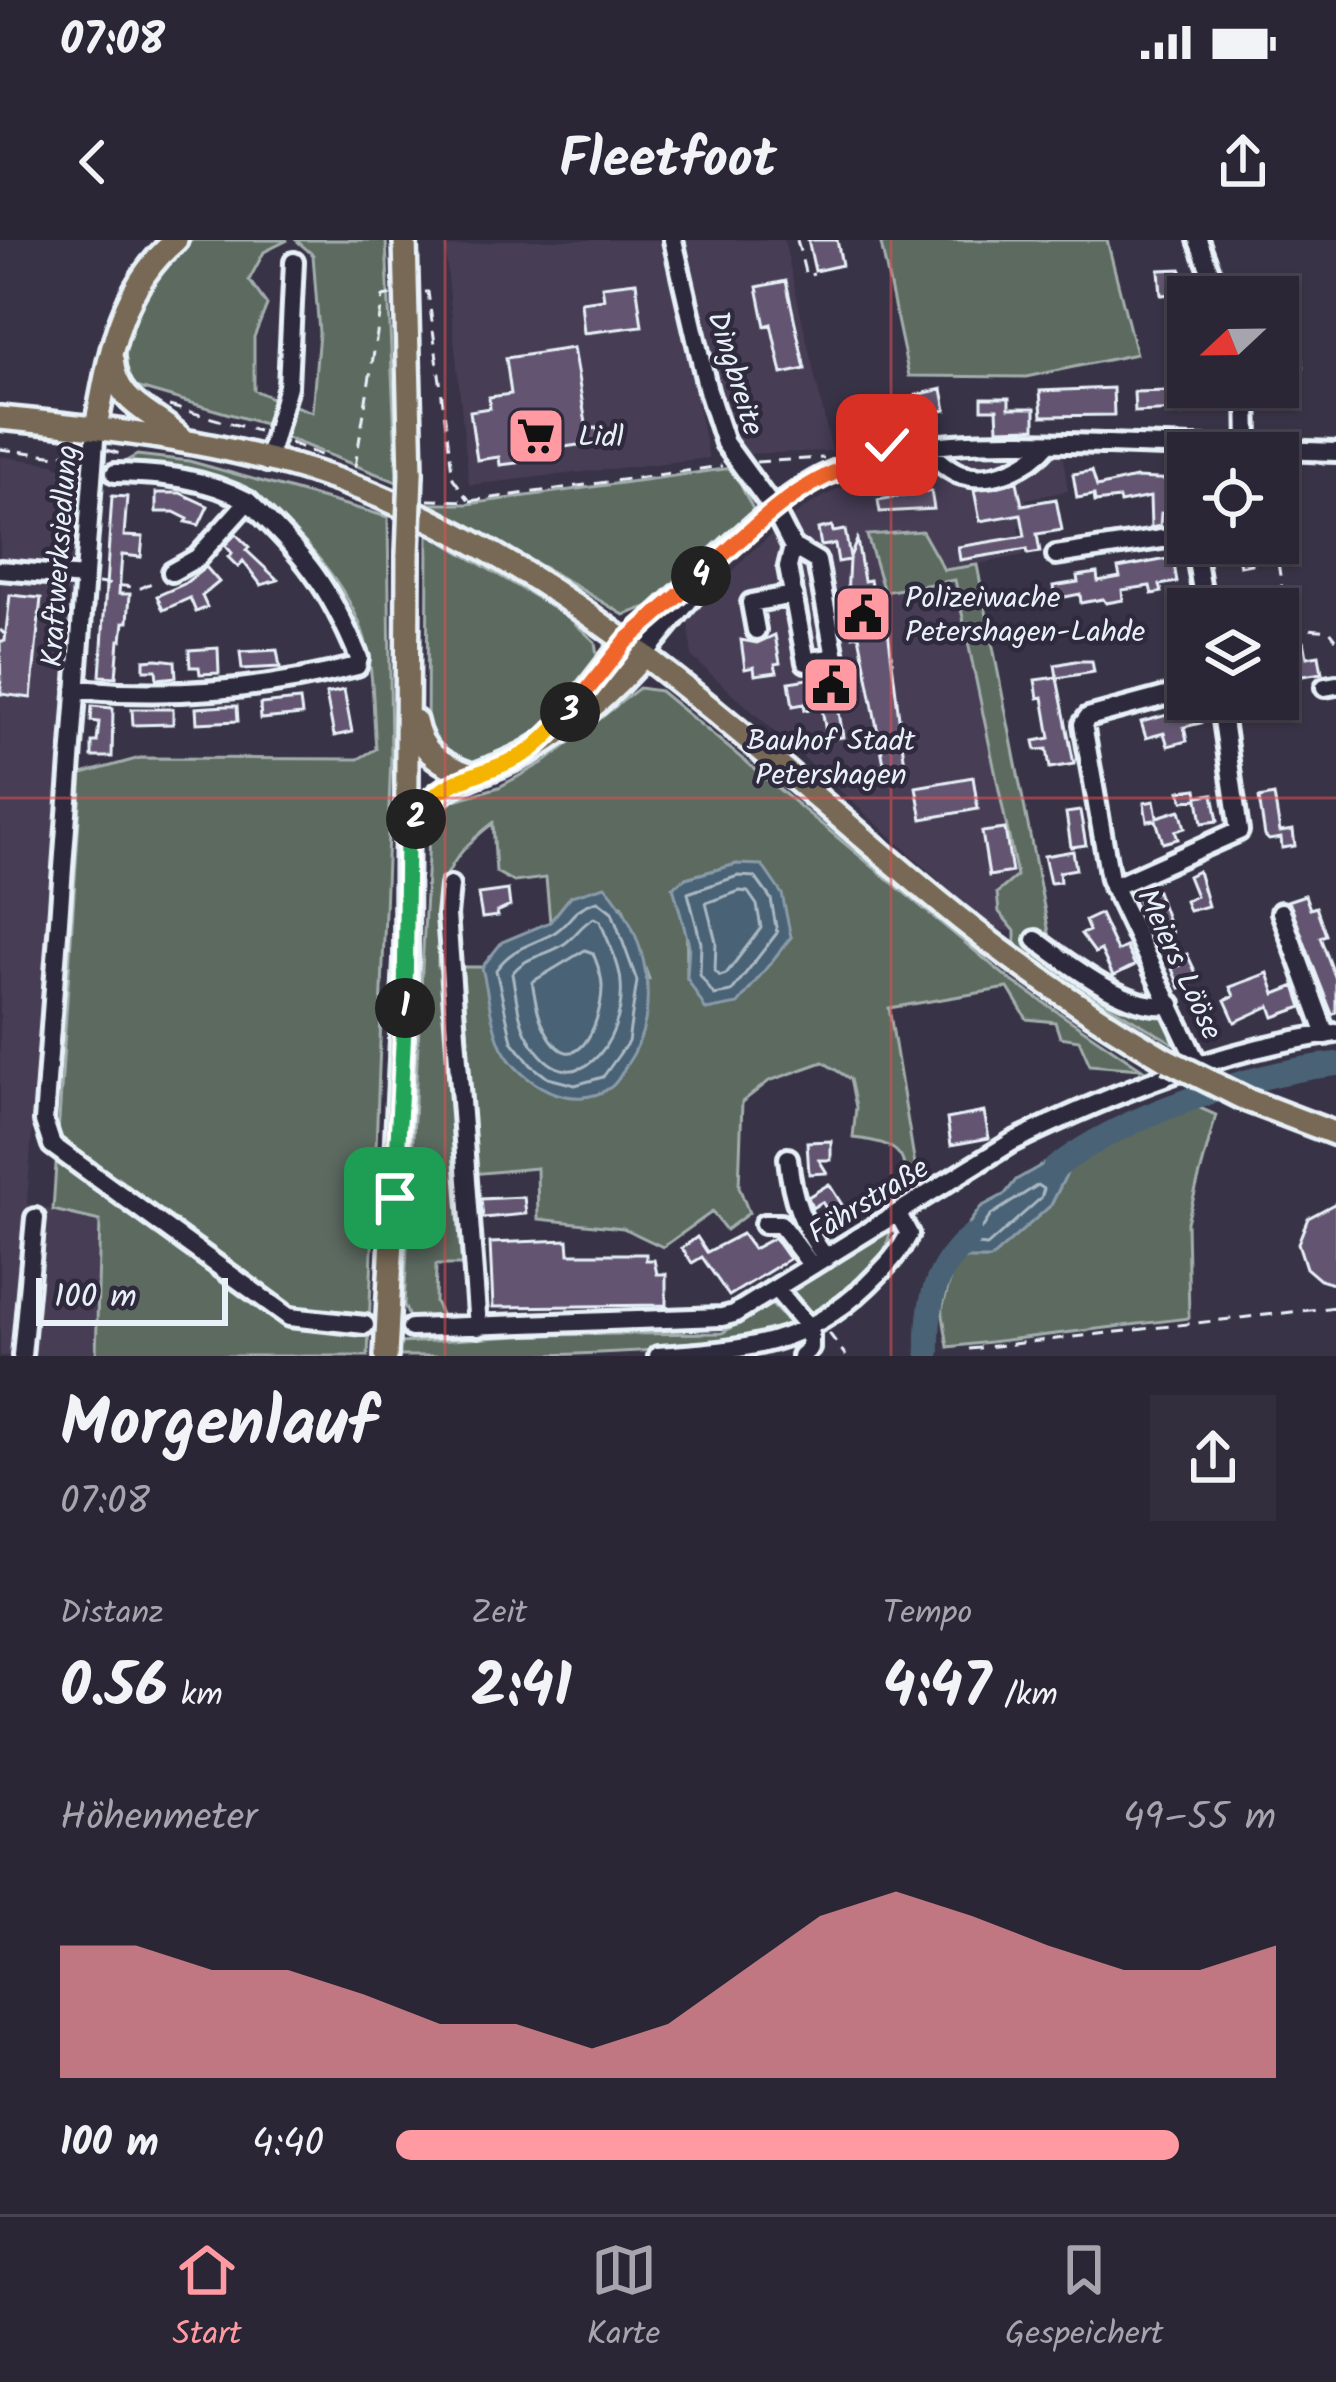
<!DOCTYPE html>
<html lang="de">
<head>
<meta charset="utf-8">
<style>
  body { margin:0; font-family:Kalam,sans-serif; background:#332e3d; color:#f1f3f6; height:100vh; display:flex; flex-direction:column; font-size:45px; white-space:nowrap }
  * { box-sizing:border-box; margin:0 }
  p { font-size:39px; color:#a6a5ad }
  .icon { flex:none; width:66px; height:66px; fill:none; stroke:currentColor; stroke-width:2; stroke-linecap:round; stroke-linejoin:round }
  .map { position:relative; height:1116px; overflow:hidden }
  .details { display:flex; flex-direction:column; background:#2b2635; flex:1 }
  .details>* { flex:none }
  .needle { width:78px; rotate:248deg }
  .tools { position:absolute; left:1167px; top:36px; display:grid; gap:24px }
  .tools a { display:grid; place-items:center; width:132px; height:132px; border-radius:0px; background:#2b2635; box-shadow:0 3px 9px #0004,0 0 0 3px #474350; font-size:60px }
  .scale { position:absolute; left:36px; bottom:30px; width:192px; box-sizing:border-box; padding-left:12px; border:6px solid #e8f1f8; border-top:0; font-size:33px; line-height:42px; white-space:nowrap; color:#e8f1f8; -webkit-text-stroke:9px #2f2a3d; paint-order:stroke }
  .pin { position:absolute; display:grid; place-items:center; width:102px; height:102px; color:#fff; margin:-51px; border-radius:24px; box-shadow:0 6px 18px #0006 }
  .km { position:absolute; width:60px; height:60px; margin:-30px; border-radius:50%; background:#222; color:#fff; font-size:33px; line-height:60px; text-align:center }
  .round { display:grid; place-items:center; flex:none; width:126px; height:126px; border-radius:0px; background:#332e3d }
  .head { display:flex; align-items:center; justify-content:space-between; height:204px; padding:0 60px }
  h1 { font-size:66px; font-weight:800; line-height:90px }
  .metrics { display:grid; grid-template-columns:repeat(3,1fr); gap:18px; height:204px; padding:12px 60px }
  .metrics div { display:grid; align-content:center }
  .metrics b { font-size:60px; font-weight:800 }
  .metrics small { font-size:33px; font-weight:400 }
  .metrics p { font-size:33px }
  .chart { height:336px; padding:24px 60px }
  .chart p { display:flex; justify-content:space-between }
  .chart svg { width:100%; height:216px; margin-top:12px; fill:#ff9aa2; opacity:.7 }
  ul { padding:0 60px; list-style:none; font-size:39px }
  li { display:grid; grid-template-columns:192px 144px 1fr; align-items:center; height:90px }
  li i { height:30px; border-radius:15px; background:#ff9aa2 }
  .status { display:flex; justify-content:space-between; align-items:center; height:84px; padding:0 60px; background:#2b2635; direction:ltr }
  .status svg { height:33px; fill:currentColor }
  header { display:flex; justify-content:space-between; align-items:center; height:156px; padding:0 60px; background:#2b2635; font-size:54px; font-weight:800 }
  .menu { display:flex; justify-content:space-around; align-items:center; height:168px; border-top:3px solid #474350; background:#2b2635; font-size:33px; color:#a6a5ad }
  .menu a { display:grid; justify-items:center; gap:6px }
  .menu .on { color:#ff9aa2 }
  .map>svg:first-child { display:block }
</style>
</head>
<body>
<div class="status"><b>07:08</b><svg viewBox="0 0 49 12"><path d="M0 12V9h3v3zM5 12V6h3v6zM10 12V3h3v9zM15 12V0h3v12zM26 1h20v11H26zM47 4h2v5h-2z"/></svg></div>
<header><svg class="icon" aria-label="back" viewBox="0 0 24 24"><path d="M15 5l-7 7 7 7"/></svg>Fleetfoot<svg class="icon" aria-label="share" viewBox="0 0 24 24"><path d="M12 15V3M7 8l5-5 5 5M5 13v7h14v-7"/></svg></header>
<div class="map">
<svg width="1336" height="1116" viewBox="0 0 1336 1116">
  <rect width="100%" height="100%" fill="#393347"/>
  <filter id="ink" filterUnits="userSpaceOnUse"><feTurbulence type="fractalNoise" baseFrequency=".00833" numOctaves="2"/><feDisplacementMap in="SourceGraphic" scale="24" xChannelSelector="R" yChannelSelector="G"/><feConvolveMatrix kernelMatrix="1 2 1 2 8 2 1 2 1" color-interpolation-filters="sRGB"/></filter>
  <g filter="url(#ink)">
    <path fill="#463d54" d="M508,0H663L709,218L469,245L445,8Z
      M683,0H784L832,211L744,214L722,173Z
      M1062,210L1068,251L1026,259L1029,279L1018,286L1024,315L944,331L922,291L867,296L955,339L1017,636L1015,691L994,690L692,417L688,381L747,315L804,268L839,248L925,221Z
      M0,216L54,224L66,231L76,272L27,964L100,981L96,1116H0Z"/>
    <path fill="#5c6a60" stroke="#a2aeac" stroke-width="3" fill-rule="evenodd" d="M193,0H288L264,12L249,40L267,65L254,97V150L279,161L271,186L129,145C115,93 145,27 193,0Z
      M296,0H386L397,242L284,197L292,165L312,172L319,93L313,15Z
      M899,0H1107L1136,114L1026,137L909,136L881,4Z
      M137,215L189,221L388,277L391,515L368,1116H96L100,981L53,970L82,534L140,518L358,519L376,509C373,473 374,434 365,399C357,371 338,342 320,320C257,243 217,234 121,224Z
      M732,228L756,275L658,363L624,375L549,330L430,268L431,264H468Z
      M922,291L944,330L977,325L1054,718L1149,770L1168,774L1183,809L1069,742L1015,704V691L999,672L997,653L1017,636L955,340L884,352L867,295Z
      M428,293L566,375L595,402C596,410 599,422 596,430C584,464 502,525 466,523C448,522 437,509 427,497Z
      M639,448L660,451L1009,739L1142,829L1090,825L1079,800L1060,797L1055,782L1027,779L1008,748L889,768L918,943L892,959C895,951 903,940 904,932C906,904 873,900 853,898L856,867L850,839L823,822L769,841L742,862L739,947L749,973L726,990L712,972L663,1007L623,988L538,979L537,928L460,935L466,1025H436L435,1062L445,1082H411L404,1065L430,579L438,565L499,547L546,521ZM493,583L496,632L514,642L546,638L550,682L571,656L622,665L649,739L502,807L482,727H438C439,656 433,629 493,583ZM737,624L791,697L767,723L687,738L686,638Z
      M1193,865L1216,875L1187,982L1189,1078L948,1107L942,1069L956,1018L990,1019L1051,965L1070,926L1109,900Z
      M884,990L890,993C883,1028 844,1060 816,1080L799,1069L788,1050Z
      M771,1064L792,1086C750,1104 699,1107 653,1110C569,1116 484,1116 399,1116L400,1103L534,1095L722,1093Z"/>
    <path fill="#4a6274" stroke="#899ba9" stroke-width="3" d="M737,624L762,625L782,654L791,697L738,764L706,770L687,738L689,705L673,647L686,638Z
      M605,646C647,692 664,772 627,824C623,831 617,843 611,847C573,874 520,843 502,808C491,785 488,752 482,727L502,702L550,682L571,656Z
      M1073,907L1077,913L1051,965L990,1019H948L951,1008L981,967L1005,954L1016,940Z"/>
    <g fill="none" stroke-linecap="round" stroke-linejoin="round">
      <path stroke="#a9b8c3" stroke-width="3" d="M738,636L755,637L771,659L777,693L731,752L714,755L700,735L701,703L688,653Z
        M740,651L748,652L757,665L761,688L726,734L720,736L715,731L716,702L706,663Z
        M598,661L612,672L637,741L628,802L603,837L575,845L548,838L531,825L512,801L496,730C511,708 529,706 552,694C573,682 569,669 598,661Z
        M594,678L600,681C607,700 620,723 621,743C626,803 571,873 528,797C518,780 516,753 512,734C524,716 547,716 564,704C576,696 581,684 594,678Z
        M585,710L593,713C597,724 603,737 602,749C601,784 574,848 544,787C537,775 535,756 532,742Z
        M1038,945L1044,949L1041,958L987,1006L977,1005L976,998L991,975Z"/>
      <path stroke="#4a6274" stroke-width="24" d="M1054,929C1122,875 1250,834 1336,824
        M928,1111C927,1064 934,1028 971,996"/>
    </g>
    <path fill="#635571" stroke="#e8f1f8" stroke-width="3" d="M808,0H837L842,25L815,31Z
      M1181,29L1182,53L1161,55L1159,30Z
      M786,41L805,129L782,134L771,84L765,86L757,47Z
      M636,42L642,86L584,93L581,62L604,59L602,46Z
      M1298,87L1303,129L1281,131L1278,89Z
      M573,108L587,189L597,188L599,202L516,214L517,223L500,225L499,217L477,220L470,171L490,168L489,157L511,154L506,118Z
      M1213,147L1217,167L1182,175L1181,170L1135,172L1134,152L1167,151V158Z
      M1113,148L1114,175L1042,176L1040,151Z
      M942,149L946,170L920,175L916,155Z
      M982,158H1009V168H1035V188L998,189L997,169H982Z
      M1092,231L1097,247L1135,238L1179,240L1178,274L1161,273L1160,286L1151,288L1150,257L1120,263L1119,259L1095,262L1094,255L1077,258L1073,234Z
      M1017,242L1022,265L1056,259L1062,290L1037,294L1040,312L1028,314L1027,309L960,320L958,307L1025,296L1021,274L980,281L974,250Z
      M931,251L934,269L880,272L878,260Z
      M156,253H180L208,266L199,285L186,282L188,279L174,272H156Z
      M112,256L127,257L124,296L143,297L141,317L122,315L119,354H130L128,382H124L122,400H119L116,437L100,436Z
      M832,286L833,292L845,290L850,317L857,300L864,341L870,340L879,391L888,389L905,526L885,529L859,395L853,396L847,357L849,320L838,322L835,304L821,306L818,289Z
      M236,294L249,307L246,310L278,340L261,345L243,321L238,327L228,317L232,313L225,305Z
      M1215,303H1250L1251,324L1240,326L1237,311L1217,314Z
      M1173,318L1177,342L1160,345L1162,352L1152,354L1150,346L1122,350L1123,360L1106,363L1103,359L1081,363L1080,354L1055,359L1053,346L1078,342L1077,336L1097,333L1098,341L1120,337L1118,328Z
      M206,327L219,342L202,356L207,367L196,372L190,358L163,370L157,356L184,344Z
      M10,355L41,358L31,458L1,454L0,401H5Z
      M775,395L780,423L775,424L777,432L755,435L754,427L745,429L741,400L757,403Z
      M1304,401L1307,417L1319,415L1322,433L1296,437L1291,403Z
      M218,408L219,433L200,434L199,427H190L189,410Z
      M277,410L280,427L242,429L240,412Z
      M157,419L175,421L176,437L157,439L156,430H144V420Z
      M1075,421H1092L1094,432L1057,438L1074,524L1050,528L1047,509L1036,510L1034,501L1050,498L1043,457L1038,458L1035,440L1057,437L1055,425Z
      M833,435L843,497L827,499L822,468L805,470L804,464L793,466L789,442Z
      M344,450L352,492L334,496L326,454Z
      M300,460L302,475L261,479L260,464Z
      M92,466L113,468L112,517H92V502H97L99,482L91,481Z
      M226,466H237L238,481L197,483L196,468Z
      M1197,467L1201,483L1184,487L1187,501L1168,506L1164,493L1146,498L1141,482Z
      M132,469H173V484L133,485Z
      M973,537L978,569L922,579L916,547Z
      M1197,549L1198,556L1213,554L1218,581L1202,583L1198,559L1183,561L1180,551Z
      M1274,555L1280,592L1293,590L1295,606L1282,608L1281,598L1269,600L1265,596L1259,558Z
      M1154,561L1157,577L1180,570L1185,588L1175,591L1178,599L1163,603L1156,580L1147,581L1144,563Z
      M1080,571L1086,605L1071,607L1066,573Z
      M1005,589L1012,632L989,636L982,592Z
      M1073,611L1076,629L1059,632L1060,642L1050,643L1044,616Z
      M1198,631L1208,666L1189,671L1185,661L1196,656L1188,636Z
      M508,650L510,666L497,672L498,676L482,678L478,654Z
      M1157,651L1172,693L1163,697L1156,680L1148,683L1137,658Z
      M1305,655L1310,669L1316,667L1326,695L1320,697L1336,739V772L1332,774L1287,661Z
      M1100,674L1117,711L1126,707L1135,725L1113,736L1101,710L1095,713L1081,694L1089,691L1085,681Z
      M1187,714L1196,733L1192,735L1195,742L1180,748L1172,729L1180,725L1177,719Z
      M1268,733L1275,754L1295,746L1302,767L1274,777L1270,766L1235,782L1225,760L1234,756L1230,747Z
      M984,872L989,898L951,905L947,879Z
      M831,901V920H819L827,933L809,934L807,902Z
      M829,944L844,968L831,976L822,962L812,968L808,957Z
      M524,957L526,974L483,978L481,959Z
      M1336,963V1045L1320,1040L1306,1028L1298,1003L1308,978Z
      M742,994L753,1009L774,998L789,1019L729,1056L702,1017L692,1023L682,1008L697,997L707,1012Z
      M568,1000L569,1014H646V1020H654L657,1034H666V1065L493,1067L490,1003Z"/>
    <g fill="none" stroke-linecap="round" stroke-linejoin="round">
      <defs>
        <path id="minor" d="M673,0L708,151L725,203L774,270L793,307L788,327L806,422L835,417L817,321L793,307
          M1198,0L1220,57
          M1247,147L1248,208
          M96,187L44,881L52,905L289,1077L365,1085
          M923,206C934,216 948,231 962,235C993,244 1030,226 1049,203
          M267,222L288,146L294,22
          M115,233C163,234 205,238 248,261
          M1194,303L1205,369
          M1056,315L1188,295
          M0,330L84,337
          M756,390L751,363L793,355
          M626,401C684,354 764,262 829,233C914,194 1017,202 1108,204C1184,206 1260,209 1336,212
          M644,415L693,356
          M1325,447L1336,445
          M76,449C171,458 265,450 357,426L359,418C329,345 305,316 248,261L197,318L172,332
          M1188,450L1088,477L1083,484L1110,639L1198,825
          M450,646L447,675L478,1087
          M1113,647L1239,591L1220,459
          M1281,672L1326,795
          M1036,700C1068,723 1131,774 1171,764
          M788,918C792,959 802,986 826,1018
          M764,984H780L812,1026
          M776,1049L810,1089V1108L801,1116
          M411,1088L722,1077L734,1074L1012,902C1116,852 1222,809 1336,793
          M22,1116L35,978
          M658,1116C742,1110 803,1107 867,1045C884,1028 898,1015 909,994L898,974"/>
        <path id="major" d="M405,0L411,233
          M112,119C116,166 153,171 182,199
          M0,178C127,190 262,206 381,257C593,347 761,514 936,659C1008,719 1087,773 1167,820
          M96,187C110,116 118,49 176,0
          M571,472L626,401
          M415,481C421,514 443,525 471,535
          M410,591C436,536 483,538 530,511C573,486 612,453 644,415
          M1247,860L1336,894
          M386,1116L406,721L408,315"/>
      </defs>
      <use href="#minor" stroke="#e8f1f8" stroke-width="26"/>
      <use href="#major" stroke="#e8f1f8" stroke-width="30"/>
      <path stroke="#e8f1f8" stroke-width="3" stroke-dasharray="12 9" stroke-linecap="butt" d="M797,0L806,36L814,34
        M425,52H428L453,238L469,260
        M169,166L258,191
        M290,203L325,217
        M0,209L58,216L80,206
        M107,210L120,214L121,207
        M756,222L824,218
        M355,227L383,57L392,55
        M428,260L470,261L722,226
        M1275,303L1287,381L1294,388L1330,391L1336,399
        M98,343L141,348L158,340
        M0,390L6,395
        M829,1093L846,1116
        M969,1109L1336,1067"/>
      <use href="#minor" stroke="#2f2a3d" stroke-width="16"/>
      <use href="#major" stroke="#776954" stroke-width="21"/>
      <defs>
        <path id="major-bridge" d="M408,315L411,233
          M1167,820L1247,860"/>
      </defs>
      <use href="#major-bridge" stroke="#e8f1f8" stroke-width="30" stroke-linecap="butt"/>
      <use href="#major-bridge" stroke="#776954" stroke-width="21"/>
    </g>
  </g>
  <g fill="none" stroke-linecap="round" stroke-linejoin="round" filter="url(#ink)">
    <defs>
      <path id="split-1" d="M395,958L405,768"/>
      <path id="split-2" d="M405,768L407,597L416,579"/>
      <path id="split-3" d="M416,579C438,535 491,536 528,512C543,502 557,485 570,472"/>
      <path id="split-4" d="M570,472L626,401L701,336"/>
      <path id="split-5" d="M701,336C747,293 794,244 854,225"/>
      <path id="split-6" d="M854,225L923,206L913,200L887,205"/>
    </defs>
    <use href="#split-1" stroke="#fff" stroke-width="24"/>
    <use href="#split-2" stroke="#fff" stroke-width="24"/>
    <use href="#split-3" stroke="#fff" stroke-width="24"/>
    <use href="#split-4" stroke="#fff" stroke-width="24"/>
    <use href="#split-5" stroke="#fff" stroke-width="24"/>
    <use href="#split-6" stroke="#fff" stroke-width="24"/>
    <use href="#split-1" stroke="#22a559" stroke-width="15"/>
    <use href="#split-2" stroke="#22a559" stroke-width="15"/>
    <use href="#split-3" stroke="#f5b400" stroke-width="15"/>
    <use href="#split-4" stroke="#f0652b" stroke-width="15"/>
    <use href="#split-5" stroke="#f0652b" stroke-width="15"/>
    <use href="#split-6" stroke="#f5b400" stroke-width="15"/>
  </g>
  <path fill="none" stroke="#da5052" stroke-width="3" stroke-opacity="0.55" d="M445,0V1116M891,0V1116M0,558H1336"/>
  <defs>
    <symbol id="supermarket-square" viewBox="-11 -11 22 22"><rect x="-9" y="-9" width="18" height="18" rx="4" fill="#ff9aa2" stroke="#2f2a3d"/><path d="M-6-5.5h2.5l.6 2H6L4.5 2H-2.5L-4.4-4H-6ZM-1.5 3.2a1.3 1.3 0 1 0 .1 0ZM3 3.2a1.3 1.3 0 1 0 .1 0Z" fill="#111"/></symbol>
    <symbol id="civic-square" viewBox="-11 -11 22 22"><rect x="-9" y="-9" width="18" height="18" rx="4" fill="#ff9aa2" stroke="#2f2a3d"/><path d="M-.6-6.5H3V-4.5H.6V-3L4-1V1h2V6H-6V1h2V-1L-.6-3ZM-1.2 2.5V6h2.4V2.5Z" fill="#111"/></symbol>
  </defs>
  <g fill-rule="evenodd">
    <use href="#supermarket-square" x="503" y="163" width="66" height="66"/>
    <use href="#civic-square" x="830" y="341" width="66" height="66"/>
    <use href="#civic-square" x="798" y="412" width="66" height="66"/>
  </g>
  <g text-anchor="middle" stroke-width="9" stroke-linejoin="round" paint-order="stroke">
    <g font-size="30" fill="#e8f1f8" stroke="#2f2a3d">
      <text transform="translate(736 133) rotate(73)" y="10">Dingbreite</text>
      <text transform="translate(59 316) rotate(-86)" y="10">Kraftwerksiedlung</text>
      <text transform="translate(1180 724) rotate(65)" y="10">Meiers Lööse</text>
      <text transform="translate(868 960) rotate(-32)" y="10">Fährstraße</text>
    </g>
    <g font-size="30" fill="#e8f1f8" stroke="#2f2a3d" text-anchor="start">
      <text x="578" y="206">Lidl</text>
      <text x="905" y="367">Polizeiwache<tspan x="905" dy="34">Petershagen-Lahde</tspan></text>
      <text x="831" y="510" text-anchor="middle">Bauhof Stadt<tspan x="831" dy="34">Petershagen</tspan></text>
    </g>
  </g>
</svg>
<div class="tools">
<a><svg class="needle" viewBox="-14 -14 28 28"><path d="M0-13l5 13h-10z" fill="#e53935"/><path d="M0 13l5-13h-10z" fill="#a6a5ad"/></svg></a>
<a><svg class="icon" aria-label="locate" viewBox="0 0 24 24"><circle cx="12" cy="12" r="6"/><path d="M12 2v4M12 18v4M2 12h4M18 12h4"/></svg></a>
<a><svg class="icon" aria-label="layers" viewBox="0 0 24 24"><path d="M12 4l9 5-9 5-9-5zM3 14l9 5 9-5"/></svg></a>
</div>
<div class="scale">100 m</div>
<div class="pin" style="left:395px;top:958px;background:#1e9e55"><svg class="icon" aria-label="arrive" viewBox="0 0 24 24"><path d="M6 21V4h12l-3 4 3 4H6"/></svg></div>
<div class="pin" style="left:887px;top:205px;background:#d93025"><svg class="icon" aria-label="check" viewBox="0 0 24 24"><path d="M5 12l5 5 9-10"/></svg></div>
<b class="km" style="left:405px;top:768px">1</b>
<b class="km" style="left:416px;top:579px">2</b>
<b class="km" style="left:570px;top:472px">3</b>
<b class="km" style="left:701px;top:336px">4</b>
</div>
<section class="details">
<div class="head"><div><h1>Morgenlauf</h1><p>07:08</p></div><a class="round"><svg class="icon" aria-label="share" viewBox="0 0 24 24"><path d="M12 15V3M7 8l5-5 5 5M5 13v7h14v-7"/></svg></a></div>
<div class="metrics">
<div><p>Distanz</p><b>0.56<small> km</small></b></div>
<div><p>Zeit</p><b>2:41</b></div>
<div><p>Tempo</p><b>4:47<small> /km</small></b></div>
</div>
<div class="chart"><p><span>Höhenmeter</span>49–55 m</p>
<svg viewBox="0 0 160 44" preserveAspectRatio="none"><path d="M0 44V17L10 17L20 22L30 22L40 27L50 33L60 33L70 38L80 33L90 22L100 11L110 6L120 11L130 17L140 22L150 22L160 17V44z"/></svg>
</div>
<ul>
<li><b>100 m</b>4:40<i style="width:89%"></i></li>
</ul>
</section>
<nav class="menu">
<a class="on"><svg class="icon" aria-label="home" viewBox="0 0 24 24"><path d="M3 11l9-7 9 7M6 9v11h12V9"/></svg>Start</a>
<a><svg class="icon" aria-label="map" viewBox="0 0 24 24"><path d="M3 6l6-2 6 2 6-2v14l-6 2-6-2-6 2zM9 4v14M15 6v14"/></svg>Karte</a>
<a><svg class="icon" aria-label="saved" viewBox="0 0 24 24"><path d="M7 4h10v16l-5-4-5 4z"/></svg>Gespeichert</a>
</nav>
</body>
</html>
